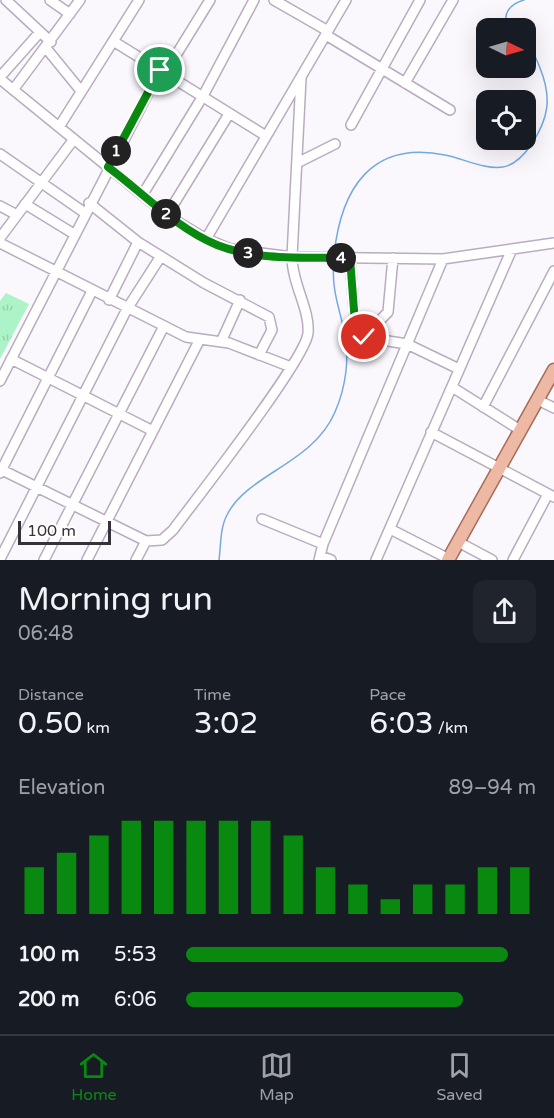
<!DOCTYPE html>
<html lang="en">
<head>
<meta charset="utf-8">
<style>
  body { margin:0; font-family:"Varela Round",sans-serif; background:#20242c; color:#f1f3f6; height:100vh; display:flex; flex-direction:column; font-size:22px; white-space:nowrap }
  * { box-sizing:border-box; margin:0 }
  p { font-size:20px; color:#9ea1a6 }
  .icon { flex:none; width:33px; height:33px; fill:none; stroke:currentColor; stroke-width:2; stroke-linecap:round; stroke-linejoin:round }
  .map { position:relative; height:560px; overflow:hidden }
  .details { display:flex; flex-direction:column; background:#171b24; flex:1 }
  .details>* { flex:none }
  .needle { width:39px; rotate:95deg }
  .fabs { position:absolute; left:476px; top:18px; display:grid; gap:12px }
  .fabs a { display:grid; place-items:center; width:60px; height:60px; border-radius:12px; background:#171b24; box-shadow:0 6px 24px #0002; font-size:30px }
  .scale { position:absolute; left:18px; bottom:15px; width:93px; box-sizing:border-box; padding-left:6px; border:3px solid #37323a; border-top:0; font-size:16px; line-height:21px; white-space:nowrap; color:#37323a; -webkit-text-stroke:4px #fff; paint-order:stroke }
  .pin { position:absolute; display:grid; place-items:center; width:51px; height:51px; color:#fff; margin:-26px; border:3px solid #fff; border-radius:50%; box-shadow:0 2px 6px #0007 }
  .km { position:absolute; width:30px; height:30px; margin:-15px; border-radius:50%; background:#222; color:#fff; font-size:16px; line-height:30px; text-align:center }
  .round { display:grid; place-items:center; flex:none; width:63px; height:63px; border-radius:12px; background:#20242c }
  .headline { display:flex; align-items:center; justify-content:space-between; height:102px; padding:0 18px }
  h1 { font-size:33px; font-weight:600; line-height:45px }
  .figures { display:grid; grid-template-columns:repeat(3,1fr); gap:9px; height:102px; padding:6px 18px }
  .figures div { display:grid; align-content:center }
  .figures b { font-size:30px; font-weight:600 }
  .figures small { font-size:16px; font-weight:400 }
  .figures p { font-size:16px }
  .chart { height:168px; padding:12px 18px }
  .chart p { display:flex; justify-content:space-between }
  .chart svg { width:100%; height:108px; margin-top:6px; stroke:#098910; stroke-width:6 }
  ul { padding:0 18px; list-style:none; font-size:20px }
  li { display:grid; grid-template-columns:96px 72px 1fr; align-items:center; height:45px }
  li i { height:15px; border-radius:8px; background:#098910 }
  .menu { display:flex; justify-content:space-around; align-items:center; height:84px; border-top:2px solid #363941; background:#171b24; font-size:16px; color:#9ea1a6 }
  .menu a { display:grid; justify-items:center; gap:3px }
  .menu .current { color:#098910 }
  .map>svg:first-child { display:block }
</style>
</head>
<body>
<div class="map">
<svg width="554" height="560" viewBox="0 0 554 560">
  <defs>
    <pattern id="park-tufts" width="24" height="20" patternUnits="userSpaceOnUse" patternTransform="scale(1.5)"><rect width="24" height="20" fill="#acf3c7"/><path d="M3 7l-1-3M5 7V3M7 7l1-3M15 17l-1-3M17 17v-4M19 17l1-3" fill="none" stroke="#95d1ac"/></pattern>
  </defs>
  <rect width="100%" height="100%" fill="#fbf8fd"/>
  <path fill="url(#park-tufts)" d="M6,293L29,304L0,359V301Z"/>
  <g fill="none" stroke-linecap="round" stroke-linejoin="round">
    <path stroke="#74a9df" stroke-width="1.5" d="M510,28C500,15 510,4 524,0
      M334,255C341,189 371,140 445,155C462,158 485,170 503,167C515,165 524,155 531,145C549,118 552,98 540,68C536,58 532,47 525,40
      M219,560C221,545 220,528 227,515C247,474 313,464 335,412C346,387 350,357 344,330C339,308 331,286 334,263"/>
    <defs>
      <path id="minor" d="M6,0L51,42
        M50,0L70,14
        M274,0L328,31
        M326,35L450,110
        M113,41L266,136
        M46,48L81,91
        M165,73L210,0
        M0,77L40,32
        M0,79L167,215L206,239L231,249L292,257L443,259L554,243
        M405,83L453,0
        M13,90L80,0
        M351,125L420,0
        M59,127L139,0
        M0,154L85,213
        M297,163L335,144
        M143,194L203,96L254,0
        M89,203L138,242L204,283L269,317L272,330L259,355
        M25,204L74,234
        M0,206L17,215
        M167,215L229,114
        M0,238L74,139
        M206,239L346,0
        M0,243L186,337L229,343L291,367
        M350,258L356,336L407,344L459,369
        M109,300L138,242
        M364,337L388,312L393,258
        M221,342L240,300
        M11,359L153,431
        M0,381L160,70
        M452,387L520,430
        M538,400L554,408
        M483,407L554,271
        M431,432L554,497
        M0,469L146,541L162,540L173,530C196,499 306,359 308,333C310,309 292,284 292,257L301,78
        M0,473L92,291
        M262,519L323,544
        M390,529L449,559
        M464,545L492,560
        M320,556L331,560
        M0,559L127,309L161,256
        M44,560L164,326
        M87,560L200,339
        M136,560L146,541
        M319,560L323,544L443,259
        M376,560L512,249
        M513,560L548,494"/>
      <path id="major" d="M448,560L554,370"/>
    </defs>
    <use href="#minor" stroke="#b9acc1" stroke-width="12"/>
    <use href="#major" stroke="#a76c58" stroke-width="15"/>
    <use href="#minor" stroke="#fff" stroke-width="9"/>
    <use href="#major" stroke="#eeb9a4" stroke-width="12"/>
  </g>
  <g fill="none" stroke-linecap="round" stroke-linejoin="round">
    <defs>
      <path id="route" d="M160,70L108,167C143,193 176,228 217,245C257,261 308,257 350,258L356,336L364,337"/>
    </defs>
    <use href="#route" stroke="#fff" stroke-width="12"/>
    <use href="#route" stroke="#098910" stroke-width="8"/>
  </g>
</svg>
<div class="fabs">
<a><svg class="needle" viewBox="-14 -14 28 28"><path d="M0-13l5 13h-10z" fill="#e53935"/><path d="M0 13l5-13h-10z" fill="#9ea1a6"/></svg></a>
<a><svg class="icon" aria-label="locate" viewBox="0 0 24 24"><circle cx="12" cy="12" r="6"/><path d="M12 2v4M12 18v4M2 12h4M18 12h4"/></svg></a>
</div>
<div class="scale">100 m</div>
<div class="pin" style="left:160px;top:70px;background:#1e9e55"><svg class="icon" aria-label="arrive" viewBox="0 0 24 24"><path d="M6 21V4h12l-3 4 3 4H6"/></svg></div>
<div class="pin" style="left:364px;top:337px;background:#d93025"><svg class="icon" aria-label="check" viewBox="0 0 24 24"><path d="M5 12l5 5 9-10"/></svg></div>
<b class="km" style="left:116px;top:151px">1</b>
<b class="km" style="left:166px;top:214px">2</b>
<b class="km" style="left:248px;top:253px">3</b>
<b class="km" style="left:341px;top:258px">4</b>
</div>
<section class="details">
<div class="headline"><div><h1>Morning run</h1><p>06:48</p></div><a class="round"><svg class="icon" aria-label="share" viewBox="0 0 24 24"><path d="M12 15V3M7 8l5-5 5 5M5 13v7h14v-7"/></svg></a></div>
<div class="figures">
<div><p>Distance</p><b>0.50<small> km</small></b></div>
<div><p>Time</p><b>3:02</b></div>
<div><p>Pace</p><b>6:03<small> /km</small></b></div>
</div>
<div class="chart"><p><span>Elevation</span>89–94 m</p>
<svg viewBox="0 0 160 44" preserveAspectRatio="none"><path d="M5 44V25M15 44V19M25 44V12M35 44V6M45 44V6M55 44V6M65 44V6M75 44V6M85 44V12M95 44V25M105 44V32M115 44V38M125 44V32M135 44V32M145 44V25M155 44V25"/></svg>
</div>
<ul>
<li><b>100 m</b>5:53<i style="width:92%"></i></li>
<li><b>200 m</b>6:06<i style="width:79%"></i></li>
</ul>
</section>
<nav class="menu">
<a class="current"><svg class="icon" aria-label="home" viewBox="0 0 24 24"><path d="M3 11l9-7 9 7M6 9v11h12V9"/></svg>Home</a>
<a><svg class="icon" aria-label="map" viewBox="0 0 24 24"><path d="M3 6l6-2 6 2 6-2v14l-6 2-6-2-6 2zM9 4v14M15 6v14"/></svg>Map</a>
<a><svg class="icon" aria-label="saved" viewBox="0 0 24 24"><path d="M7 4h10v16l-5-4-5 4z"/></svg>Saved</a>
</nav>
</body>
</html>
